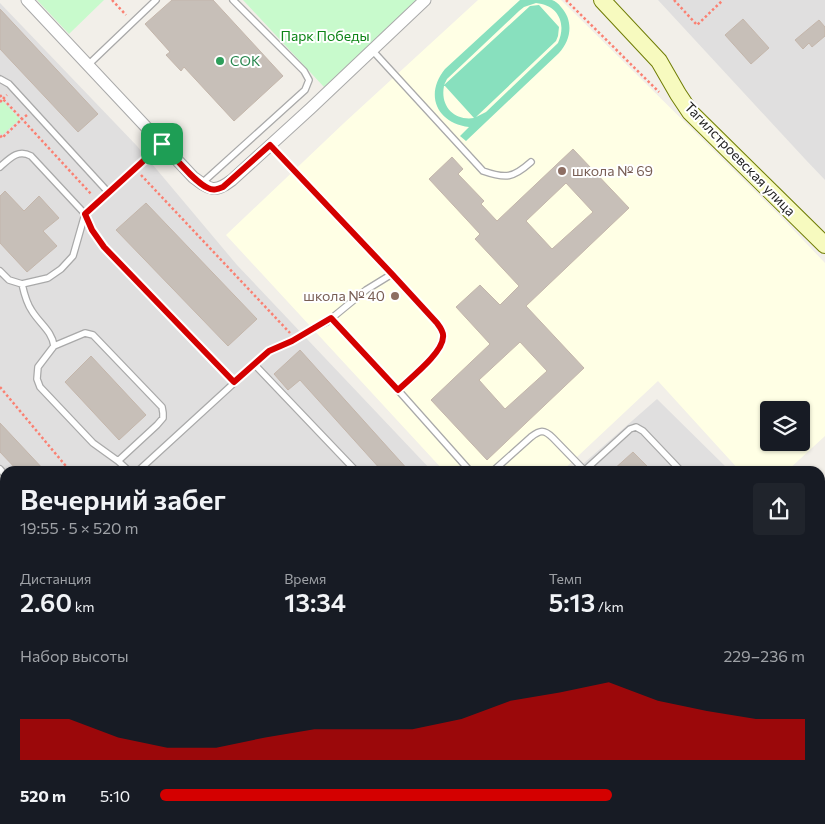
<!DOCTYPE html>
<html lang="ru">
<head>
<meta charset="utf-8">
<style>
  body { margin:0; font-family:Commissioner,sans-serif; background:#20242c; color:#f1f3f6; height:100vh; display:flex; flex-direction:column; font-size:19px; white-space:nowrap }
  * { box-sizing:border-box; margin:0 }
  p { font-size:16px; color:#9ea1a6 }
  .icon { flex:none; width:28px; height:28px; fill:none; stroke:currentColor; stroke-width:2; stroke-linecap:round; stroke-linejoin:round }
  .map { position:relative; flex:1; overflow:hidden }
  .sheet { position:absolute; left:0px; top:466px; width:825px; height:359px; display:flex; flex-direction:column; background:#171b24; border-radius:15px 15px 0 0; box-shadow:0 1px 4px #0004 }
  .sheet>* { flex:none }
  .buttons { position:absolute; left:760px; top:401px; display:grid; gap:10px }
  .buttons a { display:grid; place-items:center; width:50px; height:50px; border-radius:5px; background:#171b24; box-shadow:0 1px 4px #0004; font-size:25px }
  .pin { position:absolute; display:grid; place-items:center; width:42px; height:42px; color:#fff; margin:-21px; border-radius:10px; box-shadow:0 2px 8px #0006 }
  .round { display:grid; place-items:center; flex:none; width:52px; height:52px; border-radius:5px; background:#20242c }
  .head { display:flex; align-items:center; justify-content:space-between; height:85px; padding:0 20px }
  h1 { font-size:28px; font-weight:600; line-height:38px }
  .stats { display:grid; grid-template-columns:repeat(3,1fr); gap:8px; height:85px; padding:5px 20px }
  .stats div { display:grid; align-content:center }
  .stats b { font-size:25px; font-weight:600 }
  .stats small { font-size:14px; font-weight:400 }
  .stats p { font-size:14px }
  .chart { height:140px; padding:10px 20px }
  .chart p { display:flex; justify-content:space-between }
  .chart svg { width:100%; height:90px; margin-top:5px; fill:#d40000; opacity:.7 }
  ul { padding:0 20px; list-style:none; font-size:16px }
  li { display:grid; grid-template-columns:80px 60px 1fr; align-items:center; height:38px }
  li i { height:12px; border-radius:6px; background:#d40000 }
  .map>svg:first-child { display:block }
</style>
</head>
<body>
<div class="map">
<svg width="825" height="824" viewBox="0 0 825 824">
  <rect width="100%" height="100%" fill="#f2efe9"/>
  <path fill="#e0dfdf" d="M658,0H825V180L805,159Z
    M0,3L137,146L237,265L432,471H5V820H801L797,824H0Z
    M657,399L730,471H575Z
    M820,564L825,570V797L820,802Z"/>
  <path fill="#ffffe5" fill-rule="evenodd" d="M478,0H561L783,219L825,263V436L787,471H740L658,381L562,471H444L226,235L344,123ZM769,410H801V442H769Z
    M5,672V790L0,784V677Z
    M33,820H237L241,824H36Z
    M343,820H528L523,824H346Z"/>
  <path fill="#c8facc" d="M37,0H104L69,34Z
    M243,0H417L324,87Z
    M3,101L20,119L2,135L0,133V104Z"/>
  <path fill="#88e0be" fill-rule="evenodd" d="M520,0C529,0 543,0 552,0C555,1 559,4 561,7C574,21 571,40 559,53L466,141L460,136L469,127C437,123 424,95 445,69ZM536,3C558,5 567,23 558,43L486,112L476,117L556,41L558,36L559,27L539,5L530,6L444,85L447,79L519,11L524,7ZM444,86H445L474,118C454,121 440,106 444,86Z"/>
  <path fill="#c7bfb8" stroke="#c4b6ab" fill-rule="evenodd" d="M172,0H213L283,76L234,121L184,67L181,71L166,55L170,52L145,24Z
    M0,9L98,114L78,132L0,49Z
    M743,19L769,48L751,64L725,35Z
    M819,20L825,27V36L812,47L809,43L803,49L795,40Z
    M573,149L629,208L526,306L584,368L487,460L431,400L490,344L456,307L480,285L500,305L519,286L475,239L480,234L429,179L452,157L463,169L458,174L484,201L481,204L497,221ZM566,183L593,212L552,249L526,221ZM520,342L547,371L505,409L479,380Z
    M5,191L24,211L39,196L59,218L43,231L57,246L27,272L0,243V196Z
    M146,203L257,319L228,346L116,230Z
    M300,350L409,471H382L300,380L288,390L274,374Z
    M91,356L146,415L119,440L65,382Z
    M0,423L45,471H18L0,452Z
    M633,452L652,471H612Z"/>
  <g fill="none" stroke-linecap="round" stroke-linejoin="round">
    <defs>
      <path id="lane" d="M372,50L483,171C506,179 513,178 531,162
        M88,65L156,0
        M0,79L9,84L108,192
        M162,144L85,214L92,230L104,247L234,382
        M270,145L392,274L437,323C440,327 443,332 443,337C443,353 409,379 398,390L470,471
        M0,167C10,158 18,149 31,156L85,214L73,256L61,269L48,278L22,284L9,280L0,271
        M201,184L305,90L309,80L304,71L233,0
        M22,284C24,293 27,304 32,311C40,324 52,331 54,346
        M254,364L356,471
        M118,461L157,425L163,418V413L162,407L93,335L85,333L54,346L38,367L37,379L40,387L93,443L118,461L129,471
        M0,469L5,475
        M138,471L269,351L292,341L312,329L327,322L366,290L392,274
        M493,471L531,437C540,430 544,429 553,438L585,471
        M584,471L630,429L636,427L643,431L681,471
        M820,540L825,545
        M0,598L5,594
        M820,615L825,609
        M820,782L825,787
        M278,820L284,824
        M257,824L264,820
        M665,824L667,820"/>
      <path id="street" d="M27,0L193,177C209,189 214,194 232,180L311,108L425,0
        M820,812L825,808
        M808,824L812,820"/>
      <path id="secondary" d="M602,0L659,61L678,94L690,112L825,245"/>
    </defs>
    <use href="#lane" stroke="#a9a9a9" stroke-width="8"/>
    <use href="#street" stroke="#a9a9a9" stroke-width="13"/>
    <use href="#secondary" stroke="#707d05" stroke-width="18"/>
    <path stroke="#fa8072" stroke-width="2.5" stroke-dasharray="2.5 2.5" stroke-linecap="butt" d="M112,0L126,15
      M566,0L659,92
      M674,0L697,25L723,0
      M0,95L3,99L7,95
      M0,102L3,99L22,119L2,138L0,135
      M27,115L22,119L92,195
      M141,175L290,333
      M337,325L391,383
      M0,387L70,471
      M0,516H5
      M783,824L787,820"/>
    <use href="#lane" stroke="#fff" stroke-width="5.5"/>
    <use href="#street" stroke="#fff" stroke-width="11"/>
    <use href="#secondary" stroke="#f7fabf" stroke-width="16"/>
  </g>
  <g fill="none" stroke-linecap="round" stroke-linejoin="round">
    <defs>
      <path id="route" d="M162,144C172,154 195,183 208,188C213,191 218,189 223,187L270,145L392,274L437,323C440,327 444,332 443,337C443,353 409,379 398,390L331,318L292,341L269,351L234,382L104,247L92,230L85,214Z"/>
    </defs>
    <use href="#route" stroke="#fff" stroke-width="10"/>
    <use href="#route" stroke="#d40000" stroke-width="6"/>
  </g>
  <circle fill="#2e9e5b" stroke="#fff" stroke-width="2" cx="220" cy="61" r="5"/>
  <g fill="#8d6e63" stroke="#fff" stroke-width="2">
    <circle cx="562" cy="171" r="5"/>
    <circle cx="395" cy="296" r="5"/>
  </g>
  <g text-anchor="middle" stroke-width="4" stroke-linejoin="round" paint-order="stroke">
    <g font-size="14" fill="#0c8416" stroke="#fff">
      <text x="325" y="41">Парк Победы</text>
    </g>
    <g font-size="14" fill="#27864d" stroke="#fff" text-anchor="start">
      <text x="230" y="66">СОК</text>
    </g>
    <g font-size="14" fill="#222" stroke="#fff">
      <text transform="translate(740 159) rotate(46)" y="5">Тагилстроевская улица</text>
    </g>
    <g font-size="14" fill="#785e54" stroke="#fff" text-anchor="start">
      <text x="572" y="176">школа № 69</text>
      <text x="385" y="301" text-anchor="end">школа № 40</text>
    </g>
  </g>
</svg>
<div class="buttons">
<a><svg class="icon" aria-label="layers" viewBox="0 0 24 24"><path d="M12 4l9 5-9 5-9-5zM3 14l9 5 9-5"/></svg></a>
</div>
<div class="pin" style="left:162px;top:144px;background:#1e9e55"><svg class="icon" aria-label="arrive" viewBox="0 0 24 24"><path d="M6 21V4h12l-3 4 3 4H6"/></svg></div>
<section class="sheet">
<div class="head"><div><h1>Вечерний забег</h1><p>19:55 · 5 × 520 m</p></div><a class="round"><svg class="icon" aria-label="share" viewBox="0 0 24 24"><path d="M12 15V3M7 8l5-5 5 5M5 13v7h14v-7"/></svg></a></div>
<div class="stats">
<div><p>Дистанция</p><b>2.60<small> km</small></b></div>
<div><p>Время</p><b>13:34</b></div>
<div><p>Темп</p><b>5:13<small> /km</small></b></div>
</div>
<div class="chart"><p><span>Набор высоты</span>229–236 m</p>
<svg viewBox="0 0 160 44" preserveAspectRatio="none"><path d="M0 44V24L10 24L20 33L30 38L40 38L50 33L60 29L70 29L80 29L90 24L100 15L110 11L120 6L130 15L140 20L150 24L160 24V44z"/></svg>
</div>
<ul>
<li><b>520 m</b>5:10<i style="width:70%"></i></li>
</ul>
</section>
</div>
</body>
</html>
